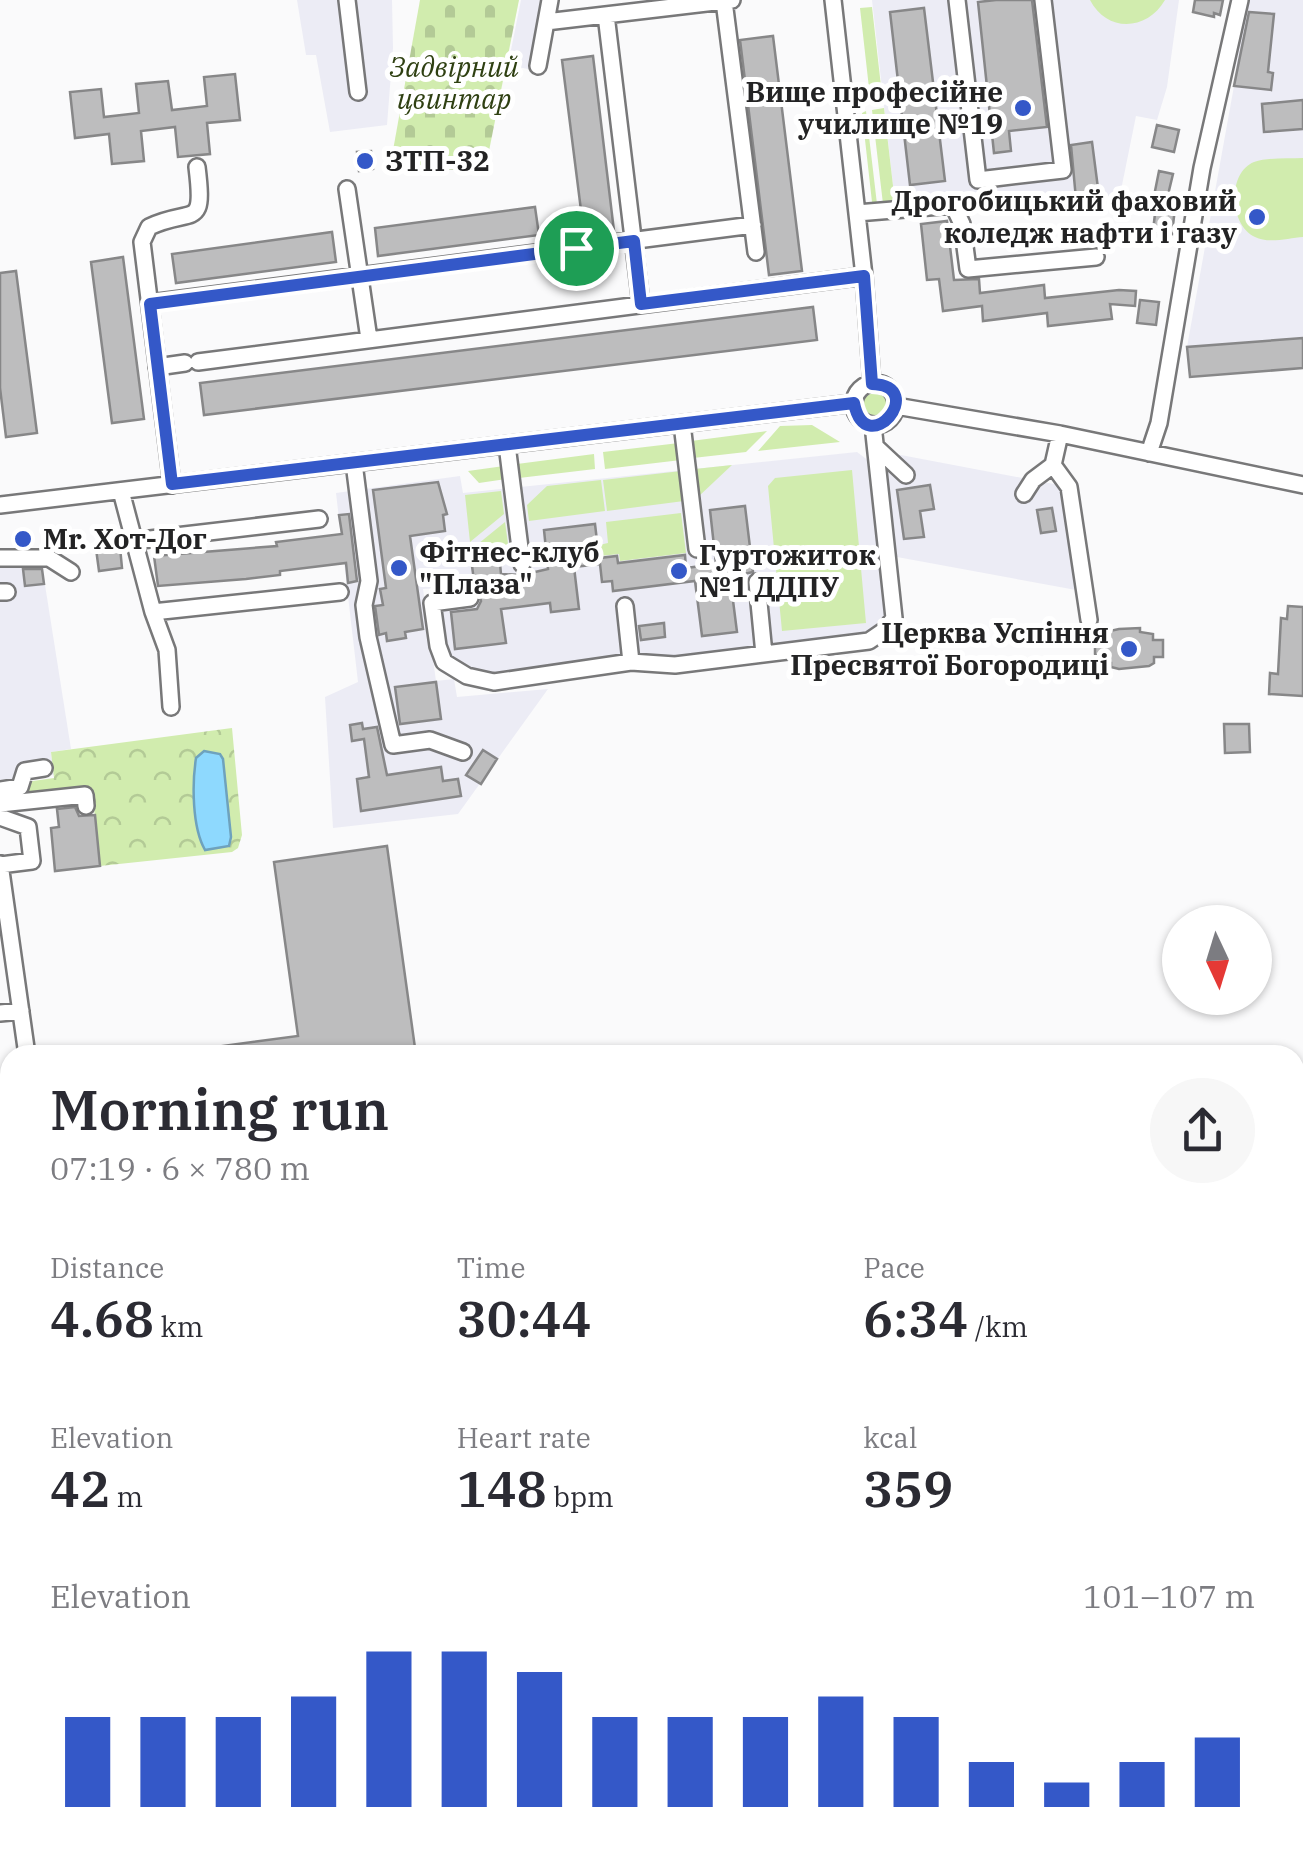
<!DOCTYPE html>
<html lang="en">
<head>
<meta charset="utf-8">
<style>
  body { margin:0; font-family:"IBM Plex Serif",serif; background:#f7f7f7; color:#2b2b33; height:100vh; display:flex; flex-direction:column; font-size:38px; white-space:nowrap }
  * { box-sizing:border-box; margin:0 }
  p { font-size:32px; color:#7c7c81 }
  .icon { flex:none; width:55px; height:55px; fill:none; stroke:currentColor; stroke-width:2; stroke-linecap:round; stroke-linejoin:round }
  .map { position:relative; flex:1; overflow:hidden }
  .sheet { position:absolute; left:0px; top:1045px; width:1305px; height:812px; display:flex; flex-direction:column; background:#fff; border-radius:30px 30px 0 0; box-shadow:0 2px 8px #0004 }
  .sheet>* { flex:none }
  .needle { width:65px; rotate:176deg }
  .fabs { position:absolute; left:1162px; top:905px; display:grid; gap:20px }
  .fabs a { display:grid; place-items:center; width:110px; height:110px; border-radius:50%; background:#fff; box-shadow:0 2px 8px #0004; font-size:50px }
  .pin { position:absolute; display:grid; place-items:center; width:85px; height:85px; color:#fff; margin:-42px; border:5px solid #fff; border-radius:50%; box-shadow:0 2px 10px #0007 }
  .round { display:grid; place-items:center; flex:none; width:105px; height:105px; border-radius:52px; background:#f7f7f7 }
  .summary { display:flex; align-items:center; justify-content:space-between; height:170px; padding:0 50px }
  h1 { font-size:55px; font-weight:600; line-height:75px }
  .stats { display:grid; grid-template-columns:repeat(3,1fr); gap:15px; height:170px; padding:10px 50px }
  .stats div { display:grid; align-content:center }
  .stats b { font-size:50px; font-weight:600 }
  .stats small { font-size:28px; font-weight:400 }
  .stats p { font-size:28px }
  .chart { height:280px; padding:20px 50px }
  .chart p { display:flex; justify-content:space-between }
  .chart svg { width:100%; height:180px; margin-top:10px; stroke:#3458c8; stroke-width:6 }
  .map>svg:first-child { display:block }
</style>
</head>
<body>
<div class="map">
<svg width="1303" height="1857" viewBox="0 0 1303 1857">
  <defs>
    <pattern id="cemetery-stones" width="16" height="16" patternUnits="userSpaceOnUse" patternTransform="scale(2.5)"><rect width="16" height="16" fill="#d1ecae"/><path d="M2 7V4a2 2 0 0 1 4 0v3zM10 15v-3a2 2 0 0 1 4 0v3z" fill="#b3ca96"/></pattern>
    <pattern id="park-crowns" width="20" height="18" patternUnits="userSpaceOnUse" patternTransform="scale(2.5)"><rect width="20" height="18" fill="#d1ecae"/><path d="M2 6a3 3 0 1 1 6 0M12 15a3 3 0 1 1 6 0" fill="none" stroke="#b3ca96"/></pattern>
  </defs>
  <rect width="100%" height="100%" fill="#fafafb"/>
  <path fill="#ececf5" d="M297,0H392L393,48L387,125L330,132L316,55H306Z
    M521,0H541L528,69L508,65Z
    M872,0H1179L1167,87L1157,120L1136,116L1120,195L969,212L966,196L895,203Z
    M1245,0H1303V368L1190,377L1187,347L1234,86Z
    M857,452L869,461L886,618L879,629L858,637L494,676L468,669L447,657L439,588L423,589L436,681L454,679L457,697L548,689L458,814L333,828L325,697L358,682L336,493L460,476L463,493Z
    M885,452L1059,485L1076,590L897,557Z
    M13,565L22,569L42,566L71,749L51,752L54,775L0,782V566Z"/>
  <path fill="#d1ecae" d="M1090,0H1165C1147,31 1107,33 1090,0Z
    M872,7L882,95L870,97L860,8Z
    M884,108L895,203L883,204L872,110Z
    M866,111L877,204L872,202L862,113Z
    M1303,158V237C1289,238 1268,244 1255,237C1229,225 1227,173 1254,162C1268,157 1288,159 1303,158Z
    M863 405a12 12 0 1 1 24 0a12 12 0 1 1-24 0Z
    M812,425L840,442L758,451L780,426Z
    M767,431L746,452L693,458L691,441Z
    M679,443L681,460L605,469L603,452Z
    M594,454L595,469L519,478L517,464Z
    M732,465L698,497L695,469Z
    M504,466L506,479L479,483L468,471Z
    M852,470L866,623L782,631L768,486L775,478Z
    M681,471L684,501L607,511L603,480Z
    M601,480L605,511L529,521L527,505L547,486Z
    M501,491L504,514L470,542L465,495Z
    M681,513L686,553L620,561L619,554L600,556L599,545L608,543L606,522Z
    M505,522L509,551L474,555L473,548Z
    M10,1271V1324L0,1326V1272Z"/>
  <path fill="url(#cemetery-stones)" d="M420,0H519L485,171L390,167Z"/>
  <path fill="url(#park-crowns)" d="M232,728L242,835L238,848L232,852L100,866L92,788L27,795L26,782L54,778L51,752Z"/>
  <path fill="#8ed9fe" stroke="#6ea2bd" stroke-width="2.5" d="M204,751L220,754L223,759L231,837L229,846L205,850C192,827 192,784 196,758Z"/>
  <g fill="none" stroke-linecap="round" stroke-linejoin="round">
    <path stroke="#6ea2bd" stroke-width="5" d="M1295,1755L1303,1756"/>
  </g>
  <path fill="#bdbdbe" stroke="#878788" stroke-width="2.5" d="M996,0H1032L1047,127L1009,131L1011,151L994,153L978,2Z
    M1195,0H1223L1220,15L1214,13V17L1193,12Z
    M924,8L945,181L910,185L890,12Z
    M1249,12L1274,14L1268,72L1273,73L1271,90L1234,86Z
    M773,36L802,271L769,275L740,40Z
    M593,56L614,231L584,234L562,60Z
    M235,74L240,120L207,123L210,154L178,157L175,127L141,131L144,161L112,164L109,134L75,138L70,92L101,89L104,117L139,113L136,84L168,81L172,110L207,106L204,77Z
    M1303,100V129L1264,132L1262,104Z
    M1157,125L1179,130L1174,152L1152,147Z
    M1092,142L1099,196L1076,199L1071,145Z
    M371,151L373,169L359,171L357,152Z
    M1159,171L1173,174L1167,199L1154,196Z
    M1156,205L1175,208L1172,234L1153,231Z
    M535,207L539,235L378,256L375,228Z
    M947,221L954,280L979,279L980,293L1044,285L1045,298L1119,290L1136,291L1135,306L1110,304L1112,319L1048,326L1047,313L983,321L982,306L943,311L939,279L927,280L921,224Z
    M332,232L336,262L176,283L172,254Z
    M123,257L144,419L112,423L91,262Z
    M16,271L37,433L6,437L0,388V273Z
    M1140,300L1159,302L1156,325L1137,323Z
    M813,307L817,340L204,415L200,383Z
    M1303,338V368L1190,377L1187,347Z
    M438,482L447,514L443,515L445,531L410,536L423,629L405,632L406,638L387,641L386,633L379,635L375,606L383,605L380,589L386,588L373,490Z
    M930,485L934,509L920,511L924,537L904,539L897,490Z
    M745,506L753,572L730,577L737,632L702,636L695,581L613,591L612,581L602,582L600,564L574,567L579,609L551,612L550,603L501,609L506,643L455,649L451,612L477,609L481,601L479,592L475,588L472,566L500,563L501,574L522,575L548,569L544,530L595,524L599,558L617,556L618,563L685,555L686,568L716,564L710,510Z
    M1052,508L1056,531L1041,533L1037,510Z
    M349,514L357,581L348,583L346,563L280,571V575L246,579L158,586L154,556L277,546L276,542L342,534L339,515Z
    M120,547L122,568L99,571L96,549Z
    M23,569H42L44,584L25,586Z
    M1288,606L1303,607V696L1269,694L1270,673L1278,674L1281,618L1287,619Z
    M664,623L665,637L641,640L639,626Z
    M1140,628V632L1153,634V640H1163V657H1154V663L1149,666L1119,669L1111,667V663H1103L1095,654V645L1103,635H1110V631L1119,629Z
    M436,682L441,719L400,724L395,687Z
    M362,723L363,729L377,727L387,775L441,767L443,781L458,779L461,796L361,811L357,779L369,777L364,739L352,741L350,725Z
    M1224,724H1249L1250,752L1225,753Z
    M483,750L497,759L481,784L466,775Z
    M75,807L79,816L95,815L100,866L55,871L51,828L59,827L57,809Z
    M387,846L416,1055H216L215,1047L298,1036L274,862Z"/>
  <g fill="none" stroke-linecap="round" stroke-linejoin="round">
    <defs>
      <path id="minor" d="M347,0L358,92
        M833,0L864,276L872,384
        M957,0L978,180L1063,170L1043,0
        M724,1L756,252
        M606,15L641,304
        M546,22L732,0
        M538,66L550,0
        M347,189L369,339
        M857,213L953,205L962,224L968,269L1096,257
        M150,303L753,225
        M198,362L864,276
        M157,367L185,363
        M854 404a21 21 0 1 1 42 0a21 21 0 1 1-42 0Z
        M896,406L1060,434L1303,485
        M682,424L697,549
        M1060,434L1053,465L1069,487L1089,620
        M507,445L522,564
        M876,447L906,475
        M1149,453L1159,423L1202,168L1240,0
        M354,463L369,581L364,605L368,637L393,745L430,740L463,752
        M172,485L142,242L149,227C193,206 205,232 197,167
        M121,491L153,612L340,592
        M1024,494L1033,480L1053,465
        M0,505L854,403
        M133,541L319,519
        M0,558H49L71,572
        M757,582L764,654
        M0,592H7
        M470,598L432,603L438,646L444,662L467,676L494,682L631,662L675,665L869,641L885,630L894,618L873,425
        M625,606L631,662
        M153,612L167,650L171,707
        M0,790L20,787L25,771L44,768
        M0,804L85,795L86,806
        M0,817L28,827L32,861L0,865
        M0,864L27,1055
        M0,1013L21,1011
        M0,1196L10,1195
        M0,1260L10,1259
        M0,1697L10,1684
        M1295,1797L1303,1799
        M1001,1848L1003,1857
        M1229,1848L1230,1857"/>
    </defs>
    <use href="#minor" stroke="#787879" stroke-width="20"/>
    <use href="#minor" stroke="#fff" stroke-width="15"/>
  </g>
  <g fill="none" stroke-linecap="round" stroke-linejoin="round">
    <defs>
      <path id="route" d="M634,241L641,304L864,276L872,384C930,386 866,463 854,403L172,484L150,304Z"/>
    </defs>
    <use href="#route" stroke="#fff" stroke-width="20"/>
    <use href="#route" stroke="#3458c8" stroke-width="12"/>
  </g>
  <g fill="#3458c8" stroke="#fff" stroke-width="4">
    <circle cx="1023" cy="108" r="10"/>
    <circle cx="365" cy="161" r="10"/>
    <circle cx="1257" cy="217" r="10"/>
    <circle cx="23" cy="539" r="10"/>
    <circle cx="399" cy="568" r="10"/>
    <circle cx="679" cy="571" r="10"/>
    <circle cx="1129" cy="649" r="10"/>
  </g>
  <g text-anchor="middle" stroke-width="10" stroke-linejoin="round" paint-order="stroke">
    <g font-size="28" font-style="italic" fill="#2f4012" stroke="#fff">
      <text x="454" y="77">Задвірний<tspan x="454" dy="32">цвинтар</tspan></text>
    </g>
    <g font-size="28" font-weight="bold" fill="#232324" stroke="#fff" text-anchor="start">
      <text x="1003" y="102" text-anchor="end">Вище професійне<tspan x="1003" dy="32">училище №19</tspan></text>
      <text x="385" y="171">ЗТП-32</text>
      <text x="1237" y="211" text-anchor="end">Дрогобицький фаховий<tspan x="1237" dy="32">коледж нафти і газу</tspan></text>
      <text x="43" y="549">Mr. Хот-Дог</text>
      <text x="419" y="562">Фітнес-клуб<tspan x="419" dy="32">"Плаза"</tspan></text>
      <text x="699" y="565">Гуртожиток<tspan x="699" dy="32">№1 ДДПУ</tspan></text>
      <text x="1109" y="643" text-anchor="end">Церква Успіння<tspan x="1109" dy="32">Пресвятої Богородиці</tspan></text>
    </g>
  </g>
</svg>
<div class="fabs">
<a><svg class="needle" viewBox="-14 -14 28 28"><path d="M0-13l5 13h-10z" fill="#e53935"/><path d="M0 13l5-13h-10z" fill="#7c7c81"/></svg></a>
</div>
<div class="pin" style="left:576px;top:248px;background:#1e9e55"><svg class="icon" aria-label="arrive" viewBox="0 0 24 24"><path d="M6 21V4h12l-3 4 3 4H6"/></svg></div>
<section class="sheet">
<div class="summary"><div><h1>Morning run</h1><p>07:19 · 6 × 780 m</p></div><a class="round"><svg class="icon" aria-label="share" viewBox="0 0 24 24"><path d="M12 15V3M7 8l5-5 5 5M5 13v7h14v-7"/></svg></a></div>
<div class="stats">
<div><p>Distance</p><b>4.68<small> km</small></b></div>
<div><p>Time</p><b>30:44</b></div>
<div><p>Pace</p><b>6:34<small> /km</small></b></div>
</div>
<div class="stats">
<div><p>Elevation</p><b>42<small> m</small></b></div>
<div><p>Heart rate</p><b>148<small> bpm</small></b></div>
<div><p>kcal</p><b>359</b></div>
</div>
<div class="chart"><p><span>Elevation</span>101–107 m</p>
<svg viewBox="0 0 160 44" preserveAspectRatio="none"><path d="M5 44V22M15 44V22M25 44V22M35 44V17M45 44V6M55 44V6M65 44V11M75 44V22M85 44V22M95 44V22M105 44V17M115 44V22M125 44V33M135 44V38M145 44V33M155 44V27"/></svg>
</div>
</section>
</div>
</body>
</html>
